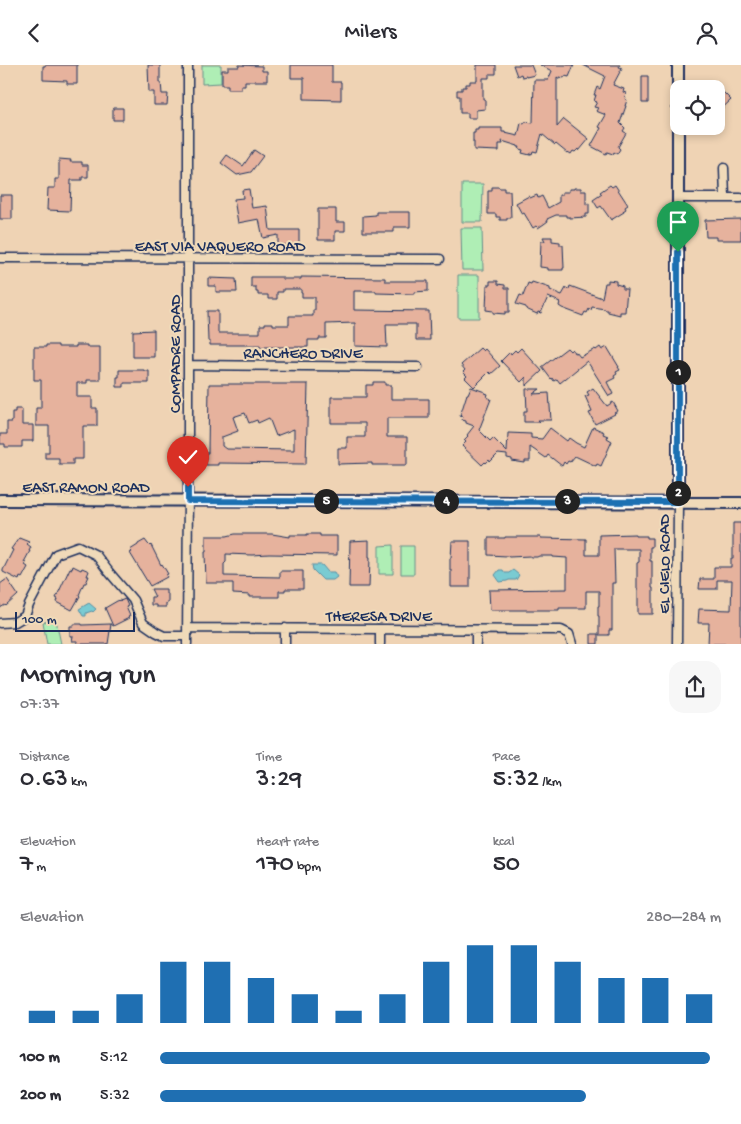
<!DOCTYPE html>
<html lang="en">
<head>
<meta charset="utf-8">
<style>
  body { margin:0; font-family:"Gochi Hand",sans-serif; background:#f7f7f7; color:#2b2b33; height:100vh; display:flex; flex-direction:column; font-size:19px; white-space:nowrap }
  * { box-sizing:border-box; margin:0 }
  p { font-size:16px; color:#7c7c81 }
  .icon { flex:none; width:28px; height:28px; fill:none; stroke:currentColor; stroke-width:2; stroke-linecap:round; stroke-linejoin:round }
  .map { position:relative; height:579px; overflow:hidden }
  .panel { display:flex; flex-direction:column; background:#fff; flex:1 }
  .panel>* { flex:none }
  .tools { position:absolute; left:670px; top:15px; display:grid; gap:10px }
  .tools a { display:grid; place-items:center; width:55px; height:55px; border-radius:10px; background:#fff; box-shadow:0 2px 8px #0003; font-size:25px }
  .scale { position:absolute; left:15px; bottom:12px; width:120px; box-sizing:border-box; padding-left:5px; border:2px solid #1b2f5e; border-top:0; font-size:14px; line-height:18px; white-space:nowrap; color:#1b2f5e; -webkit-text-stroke:4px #f0dab9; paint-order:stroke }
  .pin { position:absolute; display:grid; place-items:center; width:42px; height:42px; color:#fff; margin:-51px -21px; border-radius:50% 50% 50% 0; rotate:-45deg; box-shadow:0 0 5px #0007 }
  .pin .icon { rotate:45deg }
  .km { position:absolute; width:25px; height:25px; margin:-12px; border-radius:50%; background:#222; color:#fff; font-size:14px; line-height:25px; text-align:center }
  .round { display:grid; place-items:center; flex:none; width:52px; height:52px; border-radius:15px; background:#f7f7f7 }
  .summary { display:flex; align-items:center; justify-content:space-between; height:85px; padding:0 20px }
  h1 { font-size:28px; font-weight:600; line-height:38px }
  .metrics { display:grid; grid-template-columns:repeat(3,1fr); gap:8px; height:85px; padding:5px 20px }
  .metrics div { display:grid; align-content:center }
  .metrics b { font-size:25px; font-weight:600 }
  .metrics small { font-size:14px; font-weight:400 }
  .metrics p { font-size:14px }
  .chart { height:140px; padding:10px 20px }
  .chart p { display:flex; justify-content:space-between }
  .chart svg { width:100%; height:90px; margin-top:5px; stroke:#1f6fb2; stroke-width:6 }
  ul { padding:0 20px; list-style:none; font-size:16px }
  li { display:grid; grid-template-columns:80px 60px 1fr; align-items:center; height:38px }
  li i { height:12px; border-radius:6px; background:#1f6fb2 }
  header { display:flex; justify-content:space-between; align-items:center; height:65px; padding:0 20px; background:#fff; font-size:22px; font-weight:600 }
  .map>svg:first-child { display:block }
</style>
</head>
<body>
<header><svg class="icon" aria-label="back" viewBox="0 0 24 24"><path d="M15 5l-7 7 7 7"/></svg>Milers<svg class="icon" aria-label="person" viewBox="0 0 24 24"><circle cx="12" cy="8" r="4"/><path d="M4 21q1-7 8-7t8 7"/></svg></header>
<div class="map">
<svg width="741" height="579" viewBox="0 0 741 579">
  <rect width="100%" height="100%" fill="#efd3b4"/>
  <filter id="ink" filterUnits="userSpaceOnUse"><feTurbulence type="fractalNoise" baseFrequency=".02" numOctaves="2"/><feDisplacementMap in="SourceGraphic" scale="10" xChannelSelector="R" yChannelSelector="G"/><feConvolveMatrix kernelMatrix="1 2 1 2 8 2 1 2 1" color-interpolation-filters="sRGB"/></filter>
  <g filter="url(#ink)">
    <path fill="#afeeb5" stroke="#658e8a" d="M202,0H221V18L202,19Z
      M462,119H483L482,157H462Z
      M461,163H482L483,205H462Z
      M458,210H479V253H458Z
      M393,480V509H379V481Z
      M401,481H414V509H401Z
      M56,555L61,579H47L43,557Z"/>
    <path fill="#7acbd2" stroke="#548da4" d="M312,500H322L328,507H334L337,512L333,515H323L313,505Z
      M499,505H503L505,508H509L513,505L519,510L516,515H509L507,516L500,517L495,510Z
      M89,538L96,544L93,547L92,546L86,548V551H83L79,544Z"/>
    <path fill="#e6b29d" stroke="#1b2f5e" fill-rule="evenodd" d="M45,0H77V19H67V16L43,15V1H45Z
      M148,0H160V17H161L162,29H168L167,40H154V27H149Z
      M239,0L262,1V6H267V16H245V20H241V24H228V20H222V5H228V2H239Z
      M291,0H332V17H341V35L304,34V13H291Z
      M477,0H496V9H489V13H483V34H485V44L476,45V53H468V48H460V31H457V25H462V22H466V19H470V16H477Z
      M513,0H531L535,10L526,12V11L522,12L521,9L517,11Z
      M540,0H574L569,12L565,11L564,13L560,12V14L557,12V62L564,54L589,74L579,86L578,84L575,87L573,86L571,89L568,87L567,88L556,79L555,80L542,69L537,87L533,86L532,89L530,88V90L522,88L523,85L519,84L520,82H518V81L502,76L503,79H499V86L474,85V77H473V68H475V65H478V63H502V67H505V68L518,71L521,58L524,59L525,57L533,58L534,15H548L552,6Z
      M583,0H620L619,2L622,3L613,20L624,24L623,27L626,28L625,32H626L625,34L627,35L625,41H626L620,58L625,63L623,66L626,68L618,82L620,84L617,89L614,87L613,89L607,87L606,89L591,81L601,63L599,62L606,50L596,46L598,43L594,42L597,37L594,36L596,30H594L597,22L600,24L605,11Z
      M642,11H648V38H642Z
      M716,20L731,35L716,49Z
      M113,43H123V55H113Z
      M254,85L263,91L251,107L237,110L221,98L227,90L243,101Z
      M59,94L71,95L70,97H82V100H88V112H82V115H71L70,146L47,145L48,123H55V114H59Z
      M610,120L612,122L615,120L628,140L625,142L626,144L623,146L624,147L611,155L601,141L598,143L593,135L602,129L600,127Z
      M492,122H499V123H504V126H510L511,153H507V155H500V152H496V149H488V126H492Z
      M574,123H581V126H586V140L589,138V149H586V152L570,153V152H566V150H556L547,154L548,156L544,159L538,163L536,161L533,163L524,148L522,149L516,138L529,131L530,133L537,130L538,133L542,131L548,143L559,137V130H562V127H569V124H574Z
      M249,124L252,143L267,141L270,165H299V180H278V170L263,173L259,154L238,158L234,134L243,133L242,125Z
      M0,130H12V154H0Z
      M318,144H336V157H345V166H335V175H318Z
      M376,147H410V162H394V167H363V151L376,150Z
      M741,154V175H716V172H706L705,155Z
      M543,172H552V176L560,177V180H563L564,203H563V205H548V203L540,202L541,176H545Z
      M251,212H283V214H301V212L385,213V216H428V226L414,227V229L376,228V226H354V245L429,246L430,275H416V259H386L387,282L355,281V258L326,259V273H319V275H308V282H260V280H210V276H208L207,246H218V268H260V260H265V258H273V260H289V251H313V245H315V232H302V228H301V224H283V227H277V234H268V230H258V227H256V222H251Z
      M208,213L236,214L237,227H216V221H208Z
      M608,215L616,216V219L623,221V224H627L625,247H620V250L608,247V245H605V244L592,242L591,245L589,244L587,248L585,247L583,251L562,243L559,241L560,237L548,232L541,248L538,247L537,249L526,244V242L516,239L520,230L523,231L528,218L531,219L532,217L550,223V225L562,230L566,223L569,224L570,221L602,233L605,218H608Z
      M490,216H498V219L505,220V223H509V247H505V249L493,248V246L486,245L487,220H490Z
      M154,265V292H133V266Z
      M46,280H58V282H76V280H87V282H100V315H87V318H77V332H92V343H97V361H83V394H73V399H59V393H45V387H49V361H36V343H41V315H34V282H46Z
      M600,282L602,285L607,282L619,302H618L620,305L616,307L617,309L614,311L615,313L607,317L613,329L609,331L587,296L560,318L557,314L554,316L552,313L551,314L542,302L567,283L570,286L572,284L574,288L576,287L580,292L595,284L596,285Z
      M480,283L483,286L485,284L500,301L491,309L489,307L474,322L465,313L467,311L463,307L465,305L461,300Z
      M521,283L542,306L526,321V312L521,317L501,296L510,287L511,289L515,285L517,287Z
      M119,305H144V306H149V318H124V322H117V312H119Z
      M373,317H385V320H391V334H429V353H387V372H407V400H372V398L338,399V383H347V372H365V358H331V332H366V320H373Z
      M209,319H308L306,399L218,398V400H206V388H208ZM245,348L249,358L257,355L258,358L269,353L276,371L294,364V385L226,384L222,381V372L238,366L233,352Z
      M471,322L485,327V328L488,329L487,332L491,334L479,365L490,376L493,373L507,387L508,368L531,369V373L542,374L550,363L567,376L569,373L576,378L584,382L593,362L604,367L603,369L608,371L607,373L612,376L601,401L597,399L596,401L575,391L570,397L568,396L566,399L564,397L562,401L548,390L546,393L530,382V396H525V398L512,396V394L507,393V390L498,389L490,397L489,395L486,398L485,397L482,400L462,381L466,377L464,375L468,371L467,370L474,361L466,358V356L462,355L463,352L460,351L467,329H468Z
      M593,323L607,341L613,337L618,346L614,348L615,349L595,359L589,348L592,347L585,331L589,330L587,327Z
      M526,324H540L533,329L549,328L551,355H538L540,357H524V346H527Z
      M15,344H22V360H33V376H22V382H5V379H0V369H7V357H12V347H15Z
      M733,458H741V579H708L709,558H698L699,544L731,545L732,515H717V524H699L700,514H714V502H731V493H733Z
      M235,469H272L290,472V470H307V469H320V471H337V490L269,489L252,490L226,489V497L224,499V511L280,512V506H303V524H285V526H279V532H250V530L233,529V518H206L205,487H206V471H227Z
      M636,469V471H647V473H652V482H650V496H652V523H653V549H638V524H637V498L639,497V484H614L615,518H612V565H609V570H599V551H598V541H599V526H586V543H559V545H490L489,525L567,524V493L553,492V491H539L537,492H532L530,491L509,492L507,491L488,490V473H505V472H541V473L586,474V490H599V470Z
      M19,473L29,477L27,479L31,482L29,486H30L24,497L26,498L25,500L28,502L22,513L20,512L19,515L3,507V505L13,485L11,484Z
      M145,475L148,479L150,481L151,480L161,500L162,499L168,509L166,510L167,512L150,521L130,488L132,487L130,485L138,480V479Z
      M369,475V492H370L369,522H349L350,476Z
      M452,476H470V522H451V505H450V493H451Z
      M73,501L81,505L82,503L89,506L87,511H89L86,518H84L79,530L80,531L72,545L57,537L58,534L56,533L70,503L72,504Z
      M7,514L18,530L6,541L5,540L0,543V519Z
      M151,524H166V529H168V538H166V542H156V540H151V532H155Z
      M125,534L128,541L126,542L130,551L128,552L129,553L113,561L105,543L117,536L120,535V536Z
      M74,559H82V560L111,559L108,579H77V576H72L73,571H70V561H74Z
      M591,569H598V579H591Z"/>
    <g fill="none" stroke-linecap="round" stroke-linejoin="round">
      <defs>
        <path id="minor" d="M724,103L725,133
          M678,133H741
          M0,193L440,194
          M188,300L418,302
          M0,558L15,557L25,551L29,540L56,489L78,481L96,490L109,507L133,535L143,558L156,567L164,571H187
          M187,563L561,565L569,569L572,579
          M380,564V579
          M476,565V579
          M187,579L188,422V0
          M285,579V563
          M677,579L678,437"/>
        <path id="major" d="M0,435C247,437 494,435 741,438
          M678,437V0"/>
      </defs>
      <use href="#minor" stroke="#1b2f5e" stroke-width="11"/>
      <use href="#major" stroke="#1b2f5e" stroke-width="14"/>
      <use href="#minor" stroke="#f0dab9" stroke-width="8"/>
      <use href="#major" stroke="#f0dab9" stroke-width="10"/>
    </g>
  </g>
  <g fill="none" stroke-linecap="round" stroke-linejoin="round" filter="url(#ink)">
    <defs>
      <path id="route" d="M188,422V436L678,437V187"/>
    </defs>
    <use href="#route" stroke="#fff" stroke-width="10"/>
    <use href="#route" stroke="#1f6fb2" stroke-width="6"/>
  </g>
  <g text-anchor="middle" stroke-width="4" stroke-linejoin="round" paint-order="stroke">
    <g font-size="16" fill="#1b2f5e" stroke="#f0dab9">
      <text x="220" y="186">EAST VIA VAQUERO ROAD</text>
      <text x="303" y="293">RANCHERO DRIVE</text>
      <text transform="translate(174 289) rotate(-90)" y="6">COMPADRE ROAD</text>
      <text x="86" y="427">EAST RAMON ROAD</text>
      <text transform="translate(663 499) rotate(-90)" y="6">EL CIELO ROAD</text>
      <text x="379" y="556">THERESA DRIVE</text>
    </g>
  </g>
</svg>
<div class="tools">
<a><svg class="icon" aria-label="locate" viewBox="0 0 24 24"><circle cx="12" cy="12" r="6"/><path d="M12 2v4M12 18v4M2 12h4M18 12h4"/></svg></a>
</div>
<div class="scale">100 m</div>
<div class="pin" style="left:678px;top:187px;background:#1e9e55"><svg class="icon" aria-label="arrive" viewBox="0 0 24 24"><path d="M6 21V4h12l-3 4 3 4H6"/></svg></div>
<div class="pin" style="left:188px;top:422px;background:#d93025"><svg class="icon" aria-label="check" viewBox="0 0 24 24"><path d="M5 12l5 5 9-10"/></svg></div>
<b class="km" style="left:678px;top:307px">1</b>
<b class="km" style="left:678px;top:428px">2</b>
<b class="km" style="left:567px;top:436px">3</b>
<b class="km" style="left:446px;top:436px">4</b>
<b class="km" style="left:326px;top:436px">5</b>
</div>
<section class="panel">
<div class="summary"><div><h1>Morning run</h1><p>07:37</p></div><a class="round"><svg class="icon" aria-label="share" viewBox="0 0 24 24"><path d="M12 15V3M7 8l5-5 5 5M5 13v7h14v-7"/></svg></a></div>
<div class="metrics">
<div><p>Distance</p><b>0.63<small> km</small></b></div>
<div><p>Time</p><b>3:29</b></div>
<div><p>Pace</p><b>5:32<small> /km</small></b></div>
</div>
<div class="metrics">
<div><p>Elevation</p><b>7<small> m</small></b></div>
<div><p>Heart rate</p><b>170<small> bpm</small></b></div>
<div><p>kcal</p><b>50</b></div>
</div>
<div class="chart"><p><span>Elevation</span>280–284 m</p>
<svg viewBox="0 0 160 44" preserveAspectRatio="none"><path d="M5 44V38M15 44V38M25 44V30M35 44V14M45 44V14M55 44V22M65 44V30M75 44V38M85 44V30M95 44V14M105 44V6M115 44V6M125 44V14M135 44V22M145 44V22M155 44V30"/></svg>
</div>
<ul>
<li><b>100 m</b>5:12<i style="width:98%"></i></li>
<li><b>200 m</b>5:32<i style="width:76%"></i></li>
</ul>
</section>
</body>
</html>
